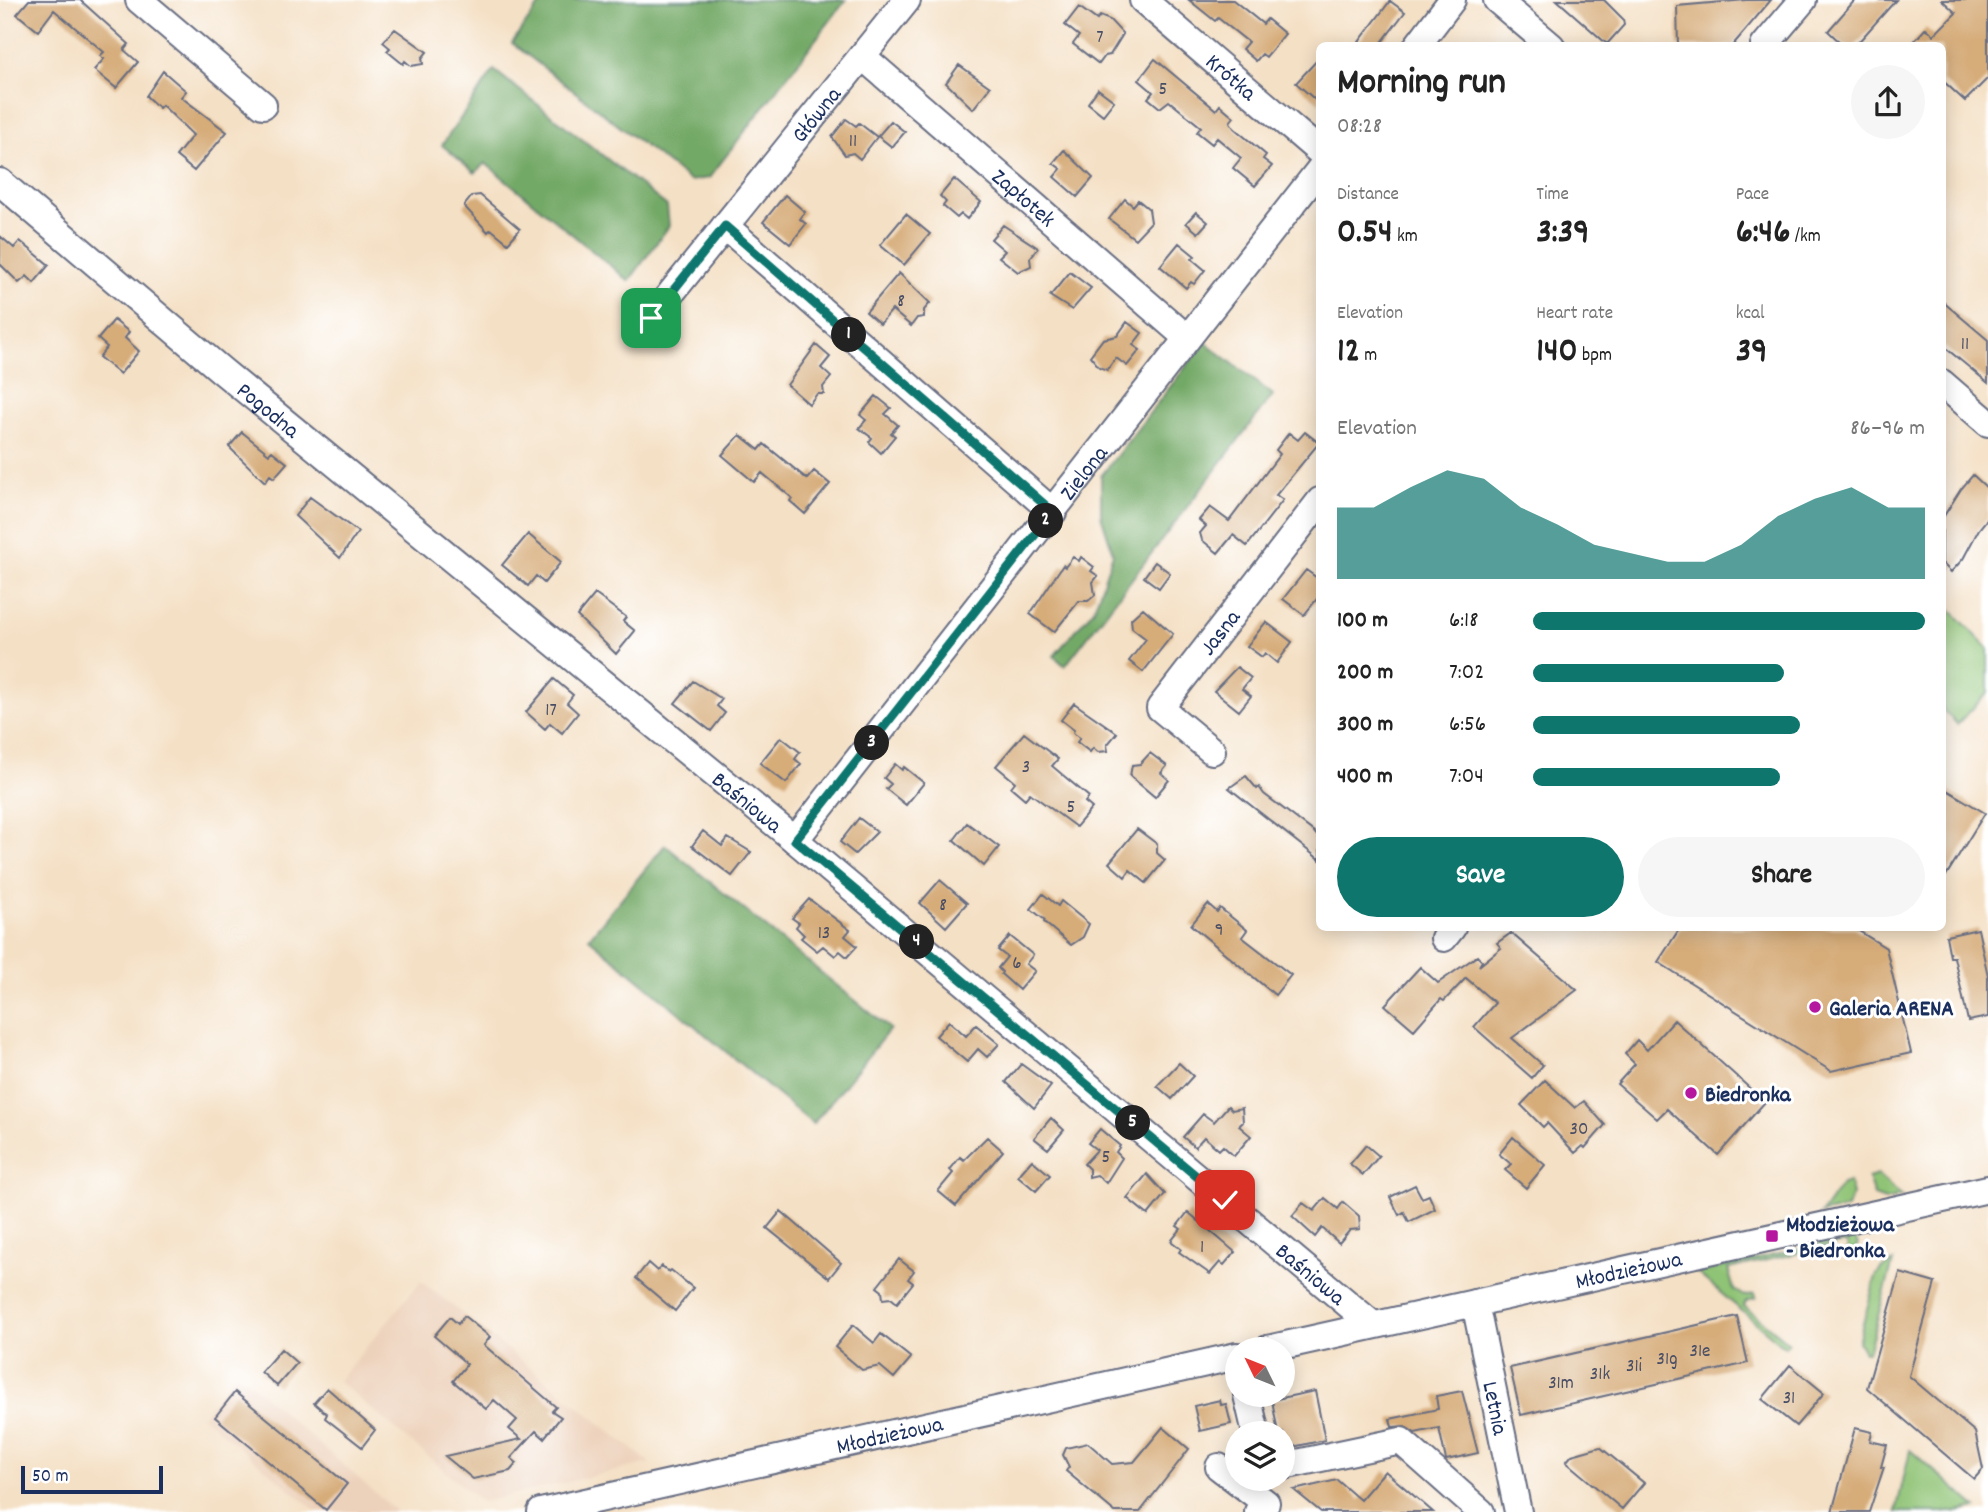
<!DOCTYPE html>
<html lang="en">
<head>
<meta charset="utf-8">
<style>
  body { margin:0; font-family:Dekko,sans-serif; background:#f6f6f6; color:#222; height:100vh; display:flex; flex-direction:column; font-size:26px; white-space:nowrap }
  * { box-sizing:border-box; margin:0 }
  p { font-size:23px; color:#767676 }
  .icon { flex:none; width:38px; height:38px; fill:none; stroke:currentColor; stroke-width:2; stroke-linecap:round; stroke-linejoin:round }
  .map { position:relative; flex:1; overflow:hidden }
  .side { position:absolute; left:1316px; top:42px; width:630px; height:889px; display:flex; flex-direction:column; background:#fff; border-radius:10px; box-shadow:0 4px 18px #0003 }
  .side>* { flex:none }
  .needle { width:46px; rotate:313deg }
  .buttons { position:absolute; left:1225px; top:1337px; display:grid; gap:14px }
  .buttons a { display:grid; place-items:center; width:70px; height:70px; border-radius:50%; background:#fff; box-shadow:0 4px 18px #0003; font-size:35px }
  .scale { position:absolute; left:21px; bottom:18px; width:142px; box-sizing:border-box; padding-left:7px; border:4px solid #1b2f5e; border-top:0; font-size:19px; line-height:24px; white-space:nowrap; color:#1b2f5e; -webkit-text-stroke:5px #fff; paint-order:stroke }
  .pin { position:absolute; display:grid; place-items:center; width:60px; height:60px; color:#fff; margin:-30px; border-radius:14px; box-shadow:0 4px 10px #0006 }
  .km { position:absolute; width:35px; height:35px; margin:-18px; border-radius:50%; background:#222; color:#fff; font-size:19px; line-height:35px; text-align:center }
  .round { display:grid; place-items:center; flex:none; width:74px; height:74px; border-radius:37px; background:#f6f6f6 }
  .summary { display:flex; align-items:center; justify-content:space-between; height:119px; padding:0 21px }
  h1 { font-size:38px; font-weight:700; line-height:52px }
  .metrics { display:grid; grid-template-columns:repeat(3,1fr); gap:10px; height:119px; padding:7px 21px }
  .metrics div { display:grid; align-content:center }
  .metrics b { font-size:35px; font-weight:700 }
  .metrics small { font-size:19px; font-weight:400 }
  .metrics p { font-size:19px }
  .chart { height:196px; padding:14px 21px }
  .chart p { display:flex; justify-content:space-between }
  .chart svg { width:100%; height:126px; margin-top:7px; fill:#0f766e; opacity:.7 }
  .cta { display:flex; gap:14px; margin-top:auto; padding:14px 21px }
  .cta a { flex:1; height:80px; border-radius:42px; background:#0f766e; color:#fff; font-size:28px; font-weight:700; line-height:80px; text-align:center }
  .cta a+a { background:#f6f6f6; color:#222 }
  ul { padding:0 21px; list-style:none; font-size:23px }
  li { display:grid; grid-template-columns:112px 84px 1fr; align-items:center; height:52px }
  li i { height:18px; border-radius:9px; background:#0f766e }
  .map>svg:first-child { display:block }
</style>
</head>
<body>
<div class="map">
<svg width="1988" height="1512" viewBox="0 0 1988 1512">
  <rect width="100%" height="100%" fill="#fff"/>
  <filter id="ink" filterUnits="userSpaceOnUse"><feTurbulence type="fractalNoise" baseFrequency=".0143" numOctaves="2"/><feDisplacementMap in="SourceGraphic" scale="14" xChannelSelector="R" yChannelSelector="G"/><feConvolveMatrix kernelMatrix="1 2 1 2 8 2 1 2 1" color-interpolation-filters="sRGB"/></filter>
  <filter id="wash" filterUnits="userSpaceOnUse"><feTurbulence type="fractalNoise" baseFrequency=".00686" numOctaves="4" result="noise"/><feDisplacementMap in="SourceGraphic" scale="28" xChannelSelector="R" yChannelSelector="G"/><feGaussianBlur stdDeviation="1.57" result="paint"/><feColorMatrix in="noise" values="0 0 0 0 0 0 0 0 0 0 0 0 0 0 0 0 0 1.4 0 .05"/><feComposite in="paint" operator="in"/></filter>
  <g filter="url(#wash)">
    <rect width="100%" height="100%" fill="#f4e0c5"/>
    <path fill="#edd2bb" d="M421,1281L650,1463L482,1502L338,1381Z
      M236,1373L246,1380L397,1512H317L202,1416Z"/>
    <path fill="#8fc375" stroke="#55796a" stroke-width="2" d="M1943,602L1988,648V693L1957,724L1943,710Z
      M1878,1175L1901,1196L1885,1200L1874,1196L1868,1178Z
      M1849,1182L1852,1195L1847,1208L1821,1214L1842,1184Z
      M1854,1236L1858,1245L1850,1255L1846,1242L1728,1269L1734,1290L1744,1296L1754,1294L1756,1298L1746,1301L1744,1306L1789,1343L1785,1347L1697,1273Z
      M1893,1262L1868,1352H1864L1858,1342L1876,1276L1881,1269Z
      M1910,1450L1977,1508L1957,1512H1896Z"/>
    <path fill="#73a966" stroke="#476c62" stroke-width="2" d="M543,0H846L709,178L690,181L512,43Z
      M494,70L667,206L669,226L629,281L485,163L475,173L442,145Z
      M1205,342L1273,395L1065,666L1054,656L1094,609L1113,553L1101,515V476Z
      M665,845L890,1029L813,1124L589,938Z"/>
    <g id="blocks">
      <path fill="#d6ac79" d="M29,0H80L129,44L124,50L138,62L116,88L94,70L104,59L100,56L104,52L54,10L38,31L17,14Z
        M1189,0H1233L1263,24L1267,19L1285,34L1266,57L1262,54L1256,61L1242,49L1248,42L1218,18L1215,21Z
        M1557,0H1604L1623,19L1624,25L1607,44Z
        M1746,0H1771L1732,46H1678L1677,6Z
        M1855,0H1896L1855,46H1844L1828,31Z
        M1942,0H1988V78L1965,101L1942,80V46H1910L1926,28L1934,35L1956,13Z
        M1390,1L1405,12L1379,46H1356Z
        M1079,7L1097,20L1100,16L1110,20L1123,34L1110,55L1105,56L1099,64L1073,44L1079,36L1065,25Z
        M395,29L427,52L422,58L423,64L411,66L405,61L403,64L387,51L390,48L383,42Z
        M1320,57V104L1296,83Z
        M1155,59L1216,110L1220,105L1234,117L1230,122L1234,128L1266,155L1263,159L1272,166L1255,186L1233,168L1241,158L1217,138L1212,144L1197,132L1201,127L1169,101L1160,108L1148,98L1153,92L1139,80Z
        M959,65L990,87L973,109L946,83Z
        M163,71L186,91L181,97L227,132L194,171L176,156L193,135L162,105L159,108L146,96Z
        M1098,89L1114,101L1103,115L1088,103Z
        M846,119L856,126L859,123L877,137L860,159L853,153L845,155L832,137Z
        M891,121L905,132L892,147L878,136Z
        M1064,150L1093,178L1077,197L1054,177L1061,169L1053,163Z
        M954,179L981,202L967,219L961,214L957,218L943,206L946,202L940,196Z
        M480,195L520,229L508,243L491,229L488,232L464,206L472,196Z
        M785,195L805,212L800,219L806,224L790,244L763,222Z
        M1125,199L1133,206L1138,200L1149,209L1151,222L1135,239L1109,219Z
        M1196,212L1208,222L1198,233L1186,223Z
        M906,214L930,234L904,265L880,245Z
        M1003,225L1038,248L1030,258L1031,266L1018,272L999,257L1005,251L991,239Z
        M0,236L14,248L20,241L49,265L34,283L27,276L19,283L0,264Z
        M1179,243L1195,256L1192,259L1205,270L1194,284L1191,282L1186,288L1160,266Z
        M1070,272L1091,288L1072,310L1050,296Z
        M899,273L930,303L924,310V317L917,318L911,326L892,310L880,324L866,312Z
        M1942,301L1988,340V383L1942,345Z
        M114,320L129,332L125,338L139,351L120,374L99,357L107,347L98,339Z
        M1127,322L1142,333L1133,345L1140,350L1127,366L1116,358L1107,370L1099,367L1090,356L1103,339L1117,336Z
        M816,345L830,357L821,368L831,377L823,387L824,394H817L809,404L787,385Z
        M876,396L891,408L885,414L898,425L891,433L895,436L881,453L869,442L872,438L859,428L866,420L860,415Z
        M242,432L269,454L272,451L287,463L274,478L270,475L265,482L229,447Z
        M1305,432L1319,443L1276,495L1283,500L1247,546L1233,535L1218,553L1202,540L1200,533L1206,526L1199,520L1210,507L1229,521L1280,454L1276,450L1289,433L1298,440Z
        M740,435L759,450L764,444L807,479L814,471L830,484L805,514L790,501L792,498L762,473L754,482L722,455Z
        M1973,475L1988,489V518L1979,529L1963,559L1951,572L1942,563V519L1961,489Z
        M310,497L358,532L340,558L295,516Z
        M528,534L561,562L544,583L536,576L528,586L502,565Z
        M1073,557L1079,561L1081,557L1094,567L1091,571L1098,576L1093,582L1095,595L1088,601H1079L1054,632L1030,614L1063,565L1065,567Z
        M1155,562L1170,573L1159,588L1144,577Z
        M1306,570L1320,580V595L1304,615L1283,599Z
        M595,594L626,617L623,621L635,631L616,654L577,616Z
        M1143,608L1173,634L1143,672L1129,661L1146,639L1132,628L1131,619Z
        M1266,622L1292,642L1277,663L1265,653L1262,657L1247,646Z
        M1237,667L1251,678L1242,689L1251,696L1239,711L1214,691Z
        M554,679L573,695L567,703L578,713L562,733L550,723L545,729L526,712Z
        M693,681L722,699L717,706L725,713L711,731L675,703Z
        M1074,703L1117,733L1107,745L1108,751L1098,752L1093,748L1090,752L1077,742L1080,738L1073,733L1074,730L1061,720Z
        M1024,733L1058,759L1052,766L1089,797L1085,802L1092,808L1076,827L1030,793L1025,799L1011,787L1015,782L996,766Z
        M781,737L800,752L795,759L801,764L786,783L760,763Z
        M1150,753L1167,766L1161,773L1169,780L1155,797L1130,776L1132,765L1140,764Z
        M895,764L902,770L904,767L924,783L906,805L886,789L891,784L884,778Z
        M1246,776L1257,789L1259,787L1264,794L1314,832L1320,839V860L1229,788Z
        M1942,787L1985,813L1942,882Z
        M859,818L877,832L855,854L840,842Z
        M967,823L999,847L984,866L954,840Z
        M1137,829L1157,844V853L1165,860L1146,883L1130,870L1125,877L1109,863Z
        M703,831L722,846L728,838L751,852L732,876L692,846Z
        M940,880L967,903L946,927L920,903Z
        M1043,894L1058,906L1061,901L1089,924L1083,937L1071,945L1044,922L1045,920L1031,909Z
        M809,899L850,930L845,936L857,946L847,957L840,951L835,956L823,946L817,951L801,938L804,935L796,927L799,923L792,918Z
        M1208,904L1217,912L1220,908L1247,930L1242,937L1291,975L1275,995L1191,925Z
        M1680,928H1854L1886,948L1911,1053L1831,1071L1658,962Z
        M1978,929L1988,976V1017L1968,1021L1954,957H1950L1946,936Z
        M1511,933L1577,990L1512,1038L1543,1065L1532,1078L1474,1027L1495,1003L1466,978L1444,1001L1441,999L1414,1030L1385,1005L1420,967L1438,983L1477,956L1482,961L1479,966L1501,948L1497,943Z
        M1010,936L1033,955L1026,964L1035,971L1019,990L1001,974L1002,972L998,968L1007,957L998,950Z
        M1674,1020L1765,1102L1718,1155L1667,1109L1657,1119L1617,1084L1635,1064L1625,1054L1637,1040L1647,1050Z
        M949,1021L966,1036L976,1025L999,1044L987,1057L978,1049L967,1062L936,1036Z
        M1179,1063L1193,1076L1172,1099L1157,1086Z
        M1021,1064L1051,1086L1034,1108L1006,1082Z
        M1545,1080L1575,1108L1584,1101L1605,1125L1585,1148L1583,1146L1575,1153L1547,1123L1543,1127L1521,1105Z
        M1228,1106L1232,1110L1242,1108L1243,1122L1239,1126L1251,1136L1234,1156L1223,1146L1219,1150L1204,1137L1195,1147L1183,1137L1203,1114L1214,1122Z
        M1051,1118L1064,1130L1048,1149L1034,1138Z
        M1100,1129L1120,1146L1116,1152L1122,1158L1106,1183L1097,1175L1089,1177V1169L1084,1164L1097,1150L1088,1143Z
        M987,1137L1003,1151L956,1206L938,1191L953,1173L950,1170L960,1157L964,1160Z
        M1513,1137L1545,1165L1526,1188L1505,1170L1511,1164L1499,1154Z
        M1366,1145L1379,1156L1363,1175L1350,1164Z
        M1032,1160L1050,1175L1036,1191L1018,1176Z
        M1147,1174L1165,1194L1148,1215L1127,1198Z
        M1415,1185L1422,1198L1429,1195L1435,1209L1409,1222L1404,1212L1399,1215L1390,1197Z
        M1325,1198L1338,1209L1343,1202L1359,1216L1360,1229L1350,1230L1339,1243L1322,1228L1315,1237L1292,1216L1303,1203L1314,1211Z
        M781,1211L841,1263L829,1278L767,1228Z
        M1188,1212L1235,1252L1224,1265L1220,1262L1210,1274L1179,1252L1181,1249L1171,1241L1181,1229L1177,1226Z
        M899,1259L914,1271L908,1279L913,1283L897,1303L891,1298L883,1299L882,1291L877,1287Z
        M648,1263L657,1271L662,1266L669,1272L671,1270L693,1288L675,1311L636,1278Z
        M1900,1273L1935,1283L1909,1376L1975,1432L1983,1469L1974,1479L1867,1388Z
        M464,1316L490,1337L484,1345L556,1407L552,1411L561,1417L544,1438L536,1431L511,1458L517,1463L510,1471L473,1479L445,1456L521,1439L509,1429L517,1420L494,1400L486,1409L453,1381L467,1364L434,1336L450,1317L458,1324Z
        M1737,1316L1748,1363L1521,1415L1510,1368Z
        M853,1325L874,1343L881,1334L911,1358L894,1378L880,1366L862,1370L835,1347Z
        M281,1349L297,1363L277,1386L261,1372Z
        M1790,1365L1824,1393L1796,1426L1762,1399Z
        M327,1388L375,1430L362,1447L325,1418L327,1414L314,1403Z
        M1315,1391L1325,1440L1283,1449V1433H1278L1272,1400Z
        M1462,1391L1478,1453L1446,1460L1439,1428L1415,1433L1404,1426L1392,1427L1390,1419L1438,1409L1436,1396Z
        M235,1392L347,1484L326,1510L215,1417Z
        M1220,1400L1221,1405L1226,1404L1231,1424L1200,1431L1194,1406Z
        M1163,1427L1189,1449L1140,1512H1115L1066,1471L1069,1467L1063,1455L1066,1448L1088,1443L1112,1464L1134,1462Z
        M1855,1428L1872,1432L1870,1441L1887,1445L1881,1467H1884L1869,1512H1832Z
        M1600,1447L1644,1483L1622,1509L1566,1462L1572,1455Z
        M1385,1471L1433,1512H1321L1294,1490L1337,1480L1360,1500Z"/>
    </g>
  </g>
  <g filter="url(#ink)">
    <use href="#blocks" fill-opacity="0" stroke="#676d82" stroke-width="2"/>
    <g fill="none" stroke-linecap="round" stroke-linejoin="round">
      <defs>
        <g id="minor">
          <path d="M139,0L263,105"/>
          <path id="s1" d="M1143,0L1320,152"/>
          <path d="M1497,0L1551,46"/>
          <path d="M1417,46L1452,0"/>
          <path d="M1764,46L1803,0"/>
          <path id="s2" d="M862,56L1187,338"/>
          <path id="s3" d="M0,182L221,370L795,840L1373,1325"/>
          <path d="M725,226L1053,512"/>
          <path id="s4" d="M651,318L907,0"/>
          <path d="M1942,383L1988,423"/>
          <path id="s5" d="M1212,751L1160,708L1320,501"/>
          <path id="s6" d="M795,840L1320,169"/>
          <path d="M1444,938L1452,928"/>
          <path id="s7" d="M1475,1303L1518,1512"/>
          <path id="s8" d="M1268,1349L1988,1189"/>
          <path d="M1247,1395L1256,1433"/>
          <path d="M1283,1466L1401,1441L1481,1512"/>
          <path d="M1219,1467L1266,1503L1258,1512"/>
          <path id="s9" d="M541,1512L1237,1356"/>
        </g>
      </defs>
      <use href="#minor" stroke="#676d82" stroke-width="30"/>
      <use href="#minor" stroke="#fff" stroke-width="26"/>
    </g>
  </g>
  <g fill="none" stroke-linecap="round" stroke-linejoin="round" filter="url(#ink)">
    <defs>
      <path id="route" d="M651,318L725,226L1053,512L795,840L1225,1200"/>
    </defs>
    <use href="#route" stroke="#fff" stroke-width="14"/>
    <use href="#route" stroke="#0f766e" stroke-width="9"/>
  </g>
  <g fill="#b5179e" stroke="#fff" stroke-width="2.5">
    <circle cx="1815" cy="1007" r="7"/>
    <circle cx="1691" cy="1093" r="7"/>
    <rect x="1765" y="1229" width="14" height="14" rx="3.5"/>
  </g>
  <g text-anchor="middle" stroke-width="6" stroke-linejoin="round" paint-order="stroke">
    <g font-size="19" fill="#4a4e65">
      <text x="1100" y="42">7</text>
      <text x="1163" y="94">5</text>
      <text x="853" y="146">11</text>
      <text x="901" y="306">8</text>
      <text x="1965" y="349">11</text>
      <text x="551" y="715">17</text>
      <text x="1026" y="772">3</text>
      <text x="1071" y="812">5</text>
      <text x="943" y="910">8</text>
      <text x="1219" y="935">9</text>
      <text x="824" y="938">13</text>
      <text x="1017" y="968">6</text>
      <text x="1579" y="1134">30</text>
      <text x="1106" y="1162">5</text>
      <text x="1202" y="1252">1</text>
      <text x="1700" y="1356">31e</text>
      <text x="1667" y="1364">31g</text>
      <text x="1634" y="1371">31i</text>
      <text x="1600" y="1379">31k</text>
      <text x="1561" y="1388">31m</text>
      <text x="1789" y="1403">31</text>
    </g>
    <g font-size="23" fill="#1b2f5e" stroke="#fff">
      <text dy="8" stroke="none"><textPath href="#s1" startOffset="117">Krótka</textPath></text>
      <text dy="8" stroke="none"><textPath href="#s4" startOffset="262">Główna</textPath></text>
      <text dy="8" stroke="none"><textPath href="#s2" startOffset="215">Zapłotek</textPath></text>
      <text dy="8" stroke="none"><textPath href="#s3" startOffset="352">Pogodna</textPath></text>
      <text dy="8" stroke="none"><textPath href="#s6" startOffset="467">Zielona</textPath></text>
      <text dy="8" stroke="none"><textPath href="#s5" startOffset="164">Jasna</textPath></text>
      <text dy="8" stroke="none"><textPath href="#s3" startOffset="971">Baśniowa</textPath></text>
      <text dy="8" stroke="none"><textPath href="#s8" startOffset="369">Młodzieżowa</textPath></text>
      <text dy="8" stroke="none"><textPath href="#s3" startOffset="1706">Baśniowa</textPath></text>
      <text dy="8" stroke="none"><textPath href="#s7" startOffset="107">Letnia</textPath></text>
      <text dy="8" stroke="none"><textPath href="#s9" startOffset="357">Młodzieżowa</textPath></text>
    </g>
    <g font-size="23" font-weight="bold" fill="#1b2f5e" stroke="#fff" text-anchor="start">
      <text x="1829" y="1015">Galeria ARENA</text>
      <text x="1705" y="1101">Biedronka</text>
      <text x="1786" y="1231">Młodzieżowa<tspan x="1786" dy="26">- Biedronka</tspan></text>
    </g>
  </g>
</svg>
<div class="buttons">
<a><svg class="needle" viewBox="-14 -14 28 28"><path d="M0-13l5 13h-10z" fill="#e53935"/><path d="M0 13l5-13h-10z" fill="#767676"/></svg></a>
<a><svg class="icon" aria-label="layers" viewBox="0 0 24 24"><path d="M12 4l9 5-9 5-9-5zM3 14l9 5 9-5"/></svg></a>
</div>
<div class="scale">50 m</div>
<div class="pin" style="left:651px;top:318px;background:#1e9e55"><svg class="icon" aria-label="arrive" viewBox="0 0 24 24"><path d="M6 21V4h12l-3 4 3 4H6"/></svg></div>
<div class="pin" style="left:1225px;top:1200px;background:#d93025"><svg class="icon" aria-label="check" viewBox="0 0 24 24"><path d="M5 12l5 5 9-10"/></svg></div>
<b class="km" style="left:849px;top:335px">1</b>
<b class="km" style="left:1046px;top:521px">2</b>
<b class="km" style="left:872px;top:743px">3</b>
<b class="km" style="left:917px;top:942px">4</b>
<b class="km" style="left:1133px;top:1123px">5</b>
<section class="side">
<div class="summary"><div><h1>Morning run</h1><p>08:28</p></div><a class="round"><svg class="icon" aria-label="share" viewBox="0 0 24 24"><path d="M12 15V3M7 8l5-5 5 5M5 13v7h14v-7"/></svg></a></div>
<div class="metrics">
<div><p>Distance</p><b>0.54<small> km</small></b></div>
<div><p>Time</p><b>3:39</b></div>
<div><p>Pace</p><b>6:46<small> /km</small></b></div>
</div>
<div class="metrics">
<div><p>Elevation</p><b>12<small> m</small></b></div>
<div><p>Heart rate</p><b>140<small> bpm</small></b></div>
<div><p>kcal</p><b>39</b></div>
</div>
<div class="chart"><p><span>Elevation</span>86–96 m</p>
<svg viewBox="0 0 160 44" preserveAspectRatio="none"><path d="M0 44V19L10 19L20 12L30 6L40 9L50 19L60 25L70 32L80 35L90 38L100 38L110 32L120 22L130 16L140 12L150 19L160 19V44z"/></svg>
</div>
<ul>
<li><b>100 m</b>6:18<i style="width:100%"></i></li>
<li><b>200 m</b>7:02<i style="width:64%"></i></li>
<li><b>300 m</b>6:56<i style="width:68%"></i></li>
<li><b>400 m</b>7:04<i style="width:63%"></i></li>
</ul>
<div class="cta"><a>Save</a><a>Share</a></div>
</section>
</div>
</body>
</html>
